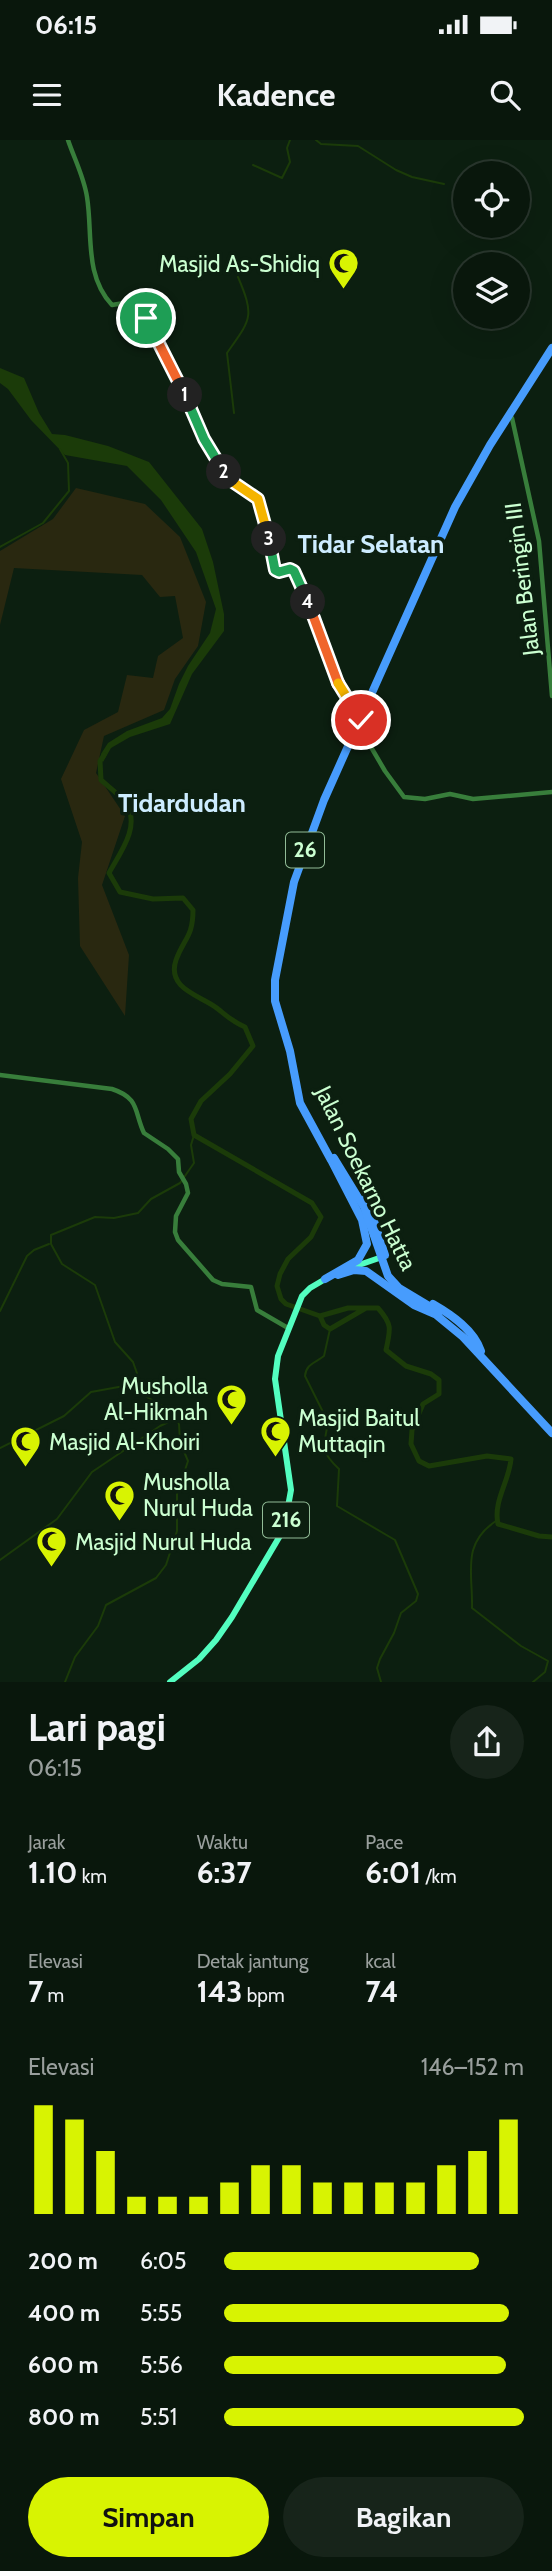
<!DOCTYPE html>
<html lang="id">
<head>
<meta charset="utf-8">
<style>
  body { margin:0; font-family:Cabin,sans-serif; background:#17241a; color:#f1f3f6; height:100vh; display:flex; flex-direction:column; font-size:26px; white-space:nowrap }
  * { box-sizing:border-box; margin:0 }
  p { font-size:23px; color:#999f9d }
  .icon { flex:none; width:38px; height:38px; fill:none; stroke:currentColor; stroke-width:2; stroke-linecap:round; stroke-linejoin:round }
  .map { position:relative; height:1542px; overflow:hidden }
  .side { display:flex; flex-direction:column; background:#09170c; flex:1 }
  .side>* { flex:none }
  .controls { position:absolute; left:453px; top:21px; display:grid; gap:14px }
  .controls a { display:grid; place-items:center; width:77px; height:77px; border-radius:50%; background:#09170c; box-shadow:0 7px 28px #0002,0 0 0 2px #29362d; font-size:35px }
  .pin { position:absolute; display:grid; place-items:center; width:60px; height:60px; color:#fff; margin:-30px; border:4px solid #fff; border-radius:50%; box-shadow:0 2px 7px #0007 }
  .km { position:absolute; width:35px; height:35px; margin:-18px; border-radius:50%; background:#222; color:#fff; font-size:19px; line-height:35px; text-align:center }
  .round { display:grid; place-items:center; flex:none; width:74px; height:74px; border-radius:37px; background:#17241a }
  .summary { display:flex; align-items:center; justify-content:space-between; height:119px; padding:0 28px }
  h1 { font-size:38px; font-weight:800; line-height:52px }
  .figures { display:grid; grid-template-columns:repeat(3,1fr); gap:10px; height:119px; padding:7px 28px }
  .figures div { display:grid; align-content:center }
  .figures b { font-size:30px; font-weight:800 }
  .figures small { font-size:19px; font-weight:400 }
  .figures p { font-size:19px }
  .chart { height:196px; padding:14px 28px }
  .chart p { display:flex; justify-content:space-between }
  .chart svg { width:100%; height:126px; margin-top:7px; stroke:#d8f302; stroke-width:6 }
  .primary-button { display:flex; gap:14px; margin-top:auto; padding:14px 28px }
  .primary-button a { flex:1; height:80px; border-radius:42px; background:#d8f302; color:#111; font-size:28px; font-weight:800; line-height:80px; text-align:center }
  .primary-button a+a { background:#17241a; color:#f1f3f6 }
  ul { padding:0 28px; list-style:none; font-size:23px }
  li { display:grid; grid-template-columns:112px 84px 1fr; align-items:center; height:52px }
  li i { height:18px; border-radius:9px; background:#d8f302 }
  .status { display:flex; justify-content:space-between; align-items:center; height:49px; padding:0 35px; background:#09170c; direction:ltr }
  .status svg { height:19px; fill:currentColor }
  header { display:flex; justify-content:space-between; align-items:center; height:91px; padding:0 28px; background:#09170c; font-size:32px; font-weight:800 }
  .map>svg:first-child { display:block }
</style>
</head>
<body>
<div class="status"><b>06:15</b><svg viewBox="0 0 49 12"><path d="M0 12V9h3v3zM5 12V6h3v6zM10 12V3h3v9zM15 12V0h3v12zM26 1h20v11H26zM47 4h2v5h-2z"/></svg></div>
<header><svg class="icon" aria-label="menu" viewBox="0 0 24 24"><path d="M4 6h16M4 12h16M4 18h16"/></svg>Kadence<svg class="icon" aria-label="search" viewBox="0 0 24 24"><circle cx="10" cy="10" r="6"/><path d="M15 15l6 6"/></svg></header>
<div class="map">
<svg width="552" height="1542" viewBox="0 0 552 1542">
  <rect width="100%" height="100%" fill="#0c1f10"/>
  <path fill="#292810" d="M76,348L145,364L180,397L206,462L198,506L175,539L164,570L104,596L96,633L125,676L102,745L129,815L125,876L80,806L78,738L82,702L61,639L84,590L118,572L127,535L153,538L158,516L183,498L175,456L160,457L142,435L14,428L0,485V411L53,379Z"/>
  <path fill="#1b3b09" d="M0,228L24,238L39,273L52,294L65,295L108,306L149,322L202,389L213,422L224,474V491L192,534L170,584L130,597L111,608L103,622L101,614L108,603L127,591L162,578L170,569L179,544L188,526L210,493L216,469L196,412L161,360L127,326L65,315L31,280L8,249L0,243Z"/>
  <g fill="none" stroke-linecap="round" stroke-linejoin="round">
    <path stroke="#1b3b09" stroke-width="2" d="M316,0L321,4L358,6L396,30L412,37L444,44
      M253,25L282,38L290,22L287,8L290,0
      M234,273L227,213C251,179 255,177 238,137
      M0,407L43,383L69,351L68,323L60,309
      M0,1171L27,1116L34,1110L49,1104
      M330,1189L324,1216C315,1223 306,1224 305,1236L328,1282C324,1307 319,1310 339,1329L337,1366L395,1400L418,1454L416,1461L401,1473L394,1493L380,1519L377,1528L381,1542
      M0,1308L64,1276L91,1252L124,1246L140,1248
      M496,1381C461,1404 473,1433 472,1468L521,1506L548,1521L545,1532L533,1542
      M0,1420L57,1379L92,1332L160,1286L175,1279
      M65,1542L75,1517L98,1486L106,1465L156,1438L166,1425L177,1391V1354L188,1321L180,1302L179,1284L172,1271L145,1256L133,1222L115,1202L95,1145L62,1124L51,1104V1095L95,1077L114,1078L138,1073L151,1059L180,1043L194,1023L191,1005L194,995"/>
    <path stroke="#1b3b09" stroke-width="5" d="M104,615L100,621L101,640C109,647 120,655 126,664C141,686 120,713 109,733L120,752L153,759L183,758L193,770C193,797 184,798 176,820C166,850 203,856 218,869C228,877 233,882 245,887L253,906L230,934L201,961L191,979L194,995L312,1063L321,1077L311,1097L288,1119L280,1134L277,1146L281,1159L286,1164L320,1176L348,1168H378C392,1184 391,1188 386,1210L406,1226L431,1234L439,1240V1254L423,1264L412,1290L411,1304L419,1321L429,1326L487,1316L511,1319C509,1342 493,1361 498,1384L539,1396L552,1397
      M320,1176L324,1185L330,1189L366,1168"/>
    <path stroke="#387e3b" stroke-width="4.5" d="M68,0C74,18 84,37 87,57C93,94 84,135 112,165L136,161L141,164L152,193L181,245L204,299L225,334L259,360L266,384L274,429L279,432L291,429L297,435C320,482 326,538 360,579
      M512,278L539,401L552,556
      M361,590L385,631L404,657L425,659L450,654L473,659L552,652
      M0,935L112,949C140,958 134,972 144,993L168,1009L178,1019L179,1032L186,1044L188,1053L176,1076L175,1092L178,1100L213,1140L222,1144L251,1147L257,1170L288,1188"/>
    <path stroke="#53fec0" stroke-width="6" d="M353,1127L385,1116
      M170,1542L199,1519L216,1500L232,1477L284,1389L291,1350L275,1239L278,1216L302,1156L310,1148L327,1138"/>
    <path stroke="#479cfd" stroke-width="8" d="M331,1020L300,963L290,911L275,861V840L294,742L324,660L455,367L490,305L552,208
      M364,1059L373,1078L385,1115
      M338,1135L354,1130L366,1131L414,1165L437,1175
      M325,1139L358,1120L367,1104L362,1080L329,1016
      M433,1164C452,1175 474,1190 481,1211
      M435,1174L463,1197L552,1293"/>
    <path stroke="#479cfd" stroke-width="8" d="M334,1018L364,1067L388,1136L399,1148L439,1172"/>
  </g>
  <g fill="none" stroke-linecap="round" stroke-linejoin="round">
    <defs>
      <path id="split-1" d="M146,178L185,255"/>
      <path id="split-2" d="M185,255L204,299L224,332"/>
      <path id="split-3" d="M224,332L230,340L258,359L269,399"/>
      <path id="split-4" d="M269,399L275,430L279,432L290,429L294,431L308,462"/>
      <path id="split-5" d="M308,462L338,543"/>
      <path id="split-6" d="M338,543L361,580"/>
    </defs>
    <use href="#split-1" stroke="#fff" stroke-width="14"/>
    <use href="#split-2" stroke="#fff" stroke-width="14"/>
    <use href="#split-3" stroke="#fff" stroke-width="14"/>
    <use href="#split-4" stroke="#fff" stroke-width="14"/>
    <use href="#split-5" stroke="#fff" stroke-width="14"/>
    <use href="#split-6" stroke="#fff" stroke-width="14"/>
    <use href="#split-1" stroke="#f0652b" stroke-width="9"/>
    <use href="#split-2" stroke="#22a559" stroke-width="9"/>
    <use href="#split-3" stroke="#f5b400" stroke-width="9"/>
    <use href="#split-4" stroke="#22a559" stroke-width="9"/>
    <use href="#split-5" stroke="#f0652b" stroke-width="9"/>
    <use href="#split-6" stroke="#f5b400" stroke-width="9"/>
  </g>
  <defs>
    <symbol id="mosque-pin" viewBox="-11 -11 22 30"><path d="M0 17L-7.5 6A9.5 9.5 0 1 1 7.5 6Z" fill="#d8f302" stroke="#0c1f10"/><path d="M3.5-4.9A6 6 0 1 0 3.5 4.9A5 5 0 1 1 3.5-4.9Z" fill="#111"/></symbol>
  </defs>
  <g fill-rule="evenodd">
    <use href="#mosque-pin" x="326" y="106" width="35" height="47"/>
    <use href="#mosque-pin" x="214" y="1242" width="35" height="47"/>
    <use href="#mosque-pin" x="258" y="1274" width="35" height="47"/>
    <use href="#mosque-pin" x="8" y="1284" width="35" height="47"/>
    <use href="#mosque-pin" x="102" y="1338" width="35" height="47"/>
    <use href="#mosque-pin" x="34" y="1384" width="35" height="47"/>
  </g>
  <g text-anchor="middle" stroke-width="7" stroke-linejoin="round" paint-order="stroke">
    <g fill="#0c1f10" stroke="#92bc97" stroke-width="2">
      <rect x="286" y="692.5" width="38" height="35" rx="5"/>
      <rect x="263" y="1362.5" width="46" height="35" rx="5"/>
    </g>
    <g font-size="21" font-weight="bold" fill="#cbffd1">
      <text x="305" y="717">26</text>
      <text x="286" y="1387">216</text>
    </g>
    <g font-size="23" fill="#cbffd1" stroke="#0c1f10" text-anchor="start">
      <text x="320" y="132" text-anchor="end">Masjid As-Shidiq</text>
      <text x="208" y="1254" text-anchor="end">Musholla<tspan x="208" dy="26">Al-Hikmah</tspan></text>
      <text x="298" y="1286">Masjid Baitul<tspan x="298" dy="26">Muttaqin</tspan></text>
      <text x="49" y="1310">Masjid Al-Khoiri</text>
      <text x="143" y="1350">Musholla<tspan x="143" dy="26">Nurul Huda</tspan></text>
      <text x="75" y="1410">Masjid Nurul Huda</text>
    </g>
    <g font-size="23" fill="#cbffd1" stroke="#0c1f10">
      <text transform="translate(522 439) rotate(-97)" y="8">Jalan Beringin III</text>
      <text transform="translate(366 1038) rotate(64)" y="8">Jalan Soekarno Hatta</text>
    </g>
    <g font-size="26" font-weight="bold" fill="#cdecff" stroke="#0c1f10">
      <text x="371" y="413">Tidar Selatan</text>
      <text x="182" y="672">Tidardudan</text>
    </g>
  </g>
</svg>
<div class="controls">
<a><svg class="icon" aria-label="locate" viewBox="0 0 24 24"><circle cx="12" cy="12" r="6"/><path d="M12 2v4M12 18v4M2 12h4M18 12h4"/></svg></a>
<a><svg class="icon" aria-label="layers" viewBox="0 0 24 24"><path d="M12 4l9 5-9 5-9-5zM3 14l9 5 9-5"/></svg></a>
</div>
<div class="pin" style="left:146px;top:178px;background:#1e9e55"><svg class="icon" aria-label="arrive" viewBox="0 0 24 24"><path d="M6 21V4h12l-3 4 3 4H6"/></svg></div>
<div class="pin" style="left:361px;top:580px;background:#d93025"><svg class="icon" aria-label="check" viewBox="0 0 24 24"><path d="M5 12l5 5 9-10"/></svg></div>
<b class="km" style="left:185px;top:255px">1</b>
<b class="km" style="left:224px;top:332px">2</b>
<b class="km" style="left:269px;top:399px">3</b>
<b class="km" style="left:308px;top:462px">4</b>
</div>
<section class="side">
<div class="summary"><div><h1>Lari pagi</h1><p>06:15</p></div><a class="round"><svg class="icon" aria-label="share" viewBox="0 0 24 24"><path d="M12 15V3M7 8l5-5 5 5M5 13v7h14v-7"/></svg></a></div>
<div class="figures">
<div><p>Jarak</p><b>1.10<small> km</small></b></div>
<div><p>Waktu</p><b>6:37</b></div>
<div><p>Pace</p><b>6:01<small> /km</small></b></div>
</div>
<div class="figures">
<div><p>Elevasi</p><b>7<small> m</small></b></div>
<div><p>Detak jantung</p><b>143<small> bpm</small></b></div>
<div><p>kcal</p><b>74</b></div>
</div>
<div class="chart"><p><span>Elevasi</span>146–152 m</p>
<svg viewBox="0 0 160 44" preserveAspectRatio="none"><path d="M5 44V6M15 44V11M25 44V22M35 44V38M45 44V38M55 44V38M65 44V33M75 44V27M85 44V27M95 44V33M105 44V33M115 44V33M125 44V33M135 44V27M145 44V22M155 44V11"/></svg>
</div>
<ul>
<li><b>200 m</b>6:05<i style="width:85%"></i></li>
<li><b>400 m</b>5:55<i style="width:95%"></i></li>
<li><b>600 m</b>5:56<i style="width:94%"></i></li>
<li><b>800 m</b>5:51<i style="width:100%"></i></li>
</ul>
<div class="primary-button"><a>Simpan</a><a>Bagikan</a></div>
</section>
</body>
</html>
